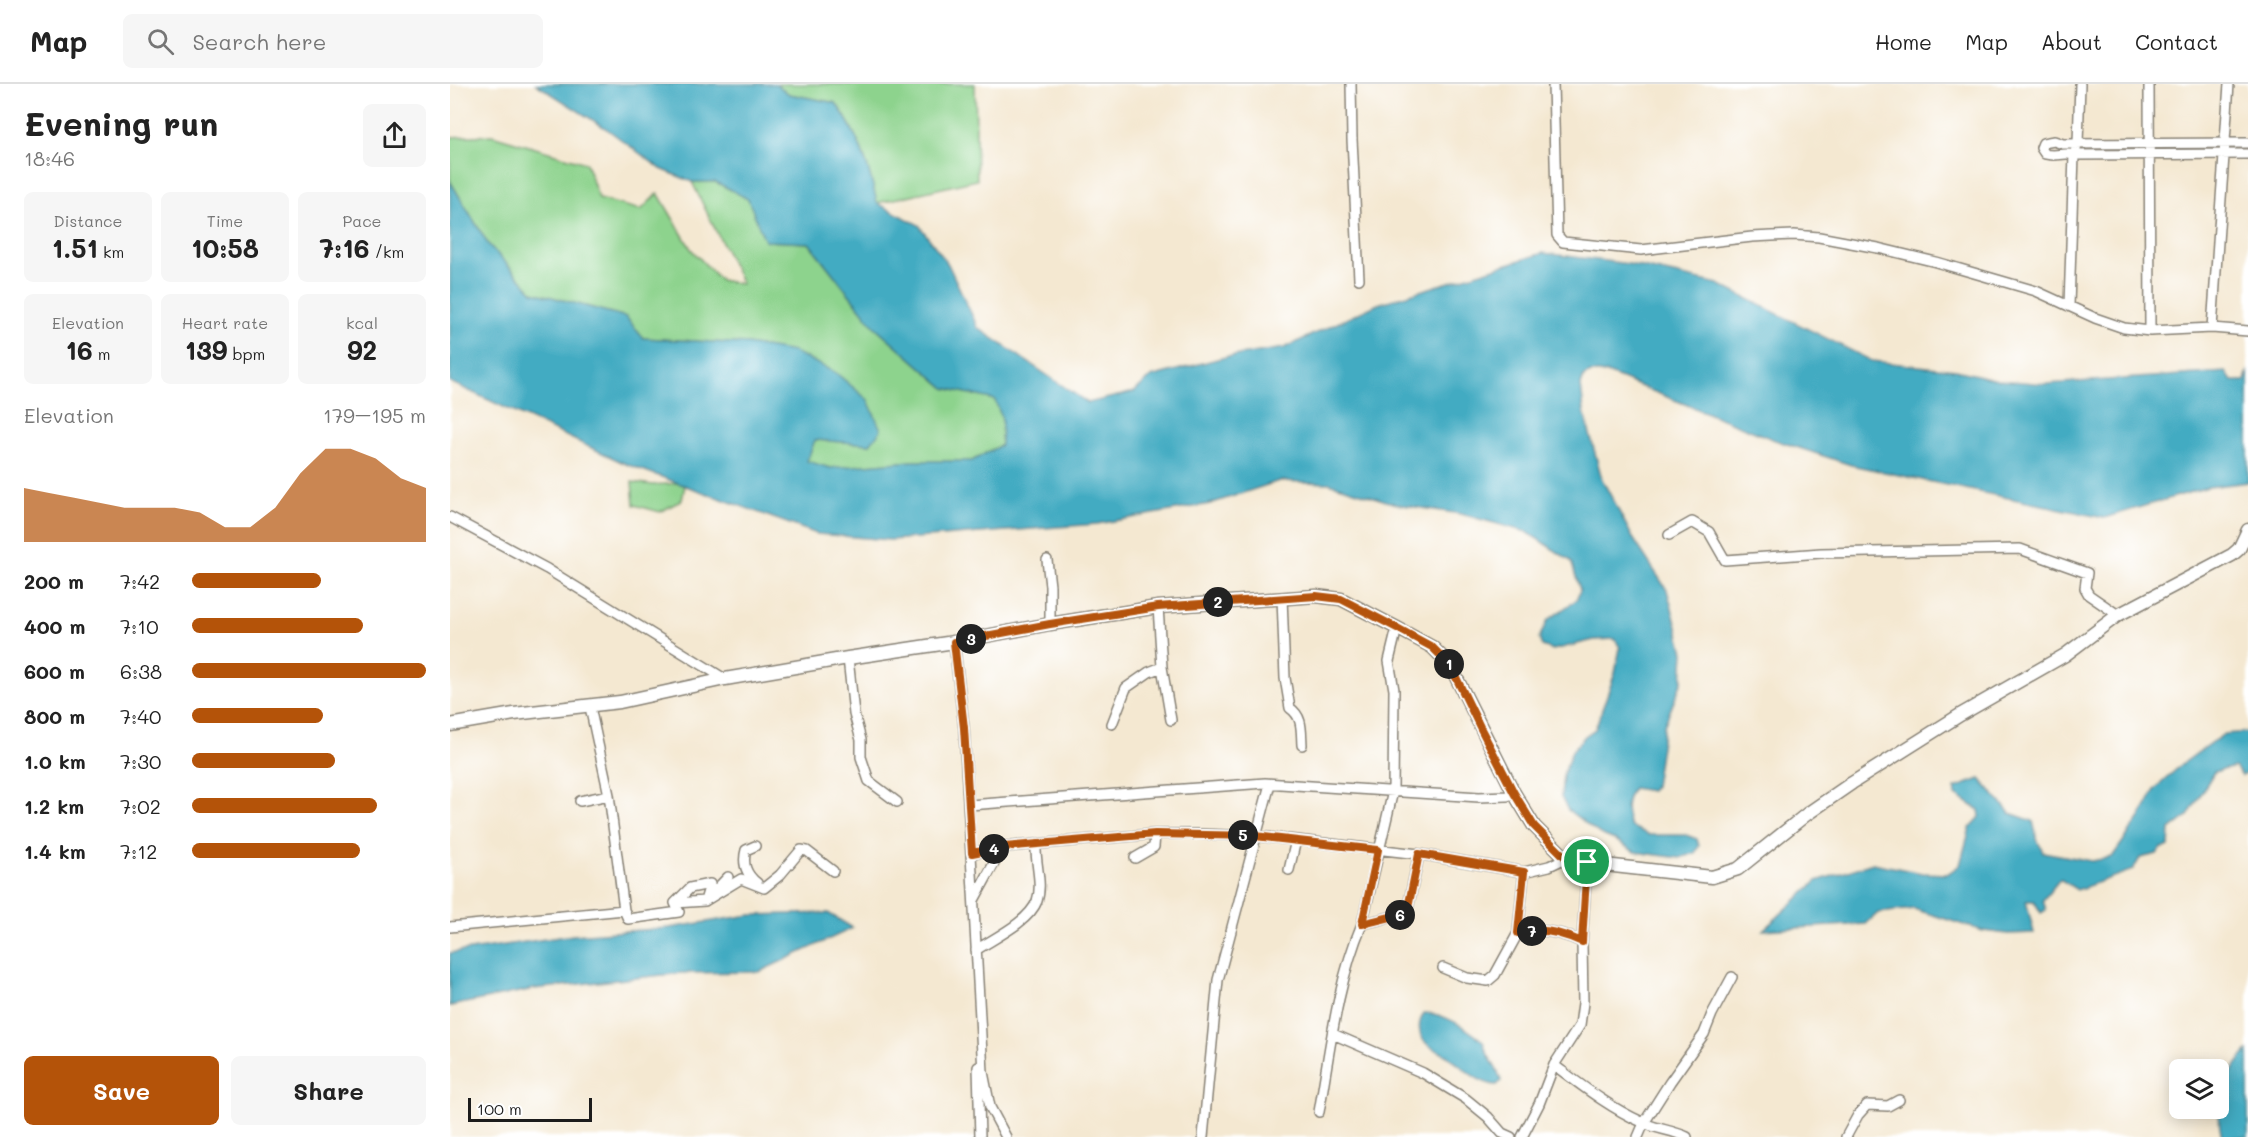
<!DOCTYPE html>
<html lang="en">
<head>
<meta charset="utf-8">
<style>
  body { margin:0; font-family:Mali,sans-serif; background:#f6f6f6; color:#222; height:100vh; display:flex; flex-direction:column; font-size:22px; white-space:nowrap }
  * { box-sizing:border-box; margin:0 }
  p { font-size:20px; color:#767676 }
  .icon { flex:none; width:33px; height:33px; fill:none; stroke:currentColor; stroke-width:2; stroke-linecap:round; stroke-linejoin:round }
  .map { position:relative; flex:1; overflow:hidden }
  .drawer { display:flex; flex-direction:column; background:#fff; width:450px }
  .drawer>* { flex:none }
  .buttons { position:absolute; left:1719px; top:975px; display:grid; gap:12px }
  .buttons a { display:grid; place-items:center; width:60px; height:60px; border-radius:9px; background:#fff; box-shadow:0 3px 15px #0003; font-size:30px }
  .scale { position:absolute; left:18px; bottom:15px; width:124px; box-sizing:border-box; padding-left:6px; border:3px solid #1c1c1c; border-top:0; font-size:16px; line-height:21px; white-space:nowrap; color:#1c1c1c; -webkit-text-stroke:4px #fff; paint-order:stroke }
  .pin { position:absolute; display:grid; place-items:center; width:51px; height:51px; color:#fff; margin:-26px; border:3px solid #fff; border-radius:50%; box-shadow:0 2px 6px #0007 }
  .km { position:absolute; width:30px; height:30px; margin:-15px; border-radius:50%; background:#222; color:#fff; font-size:16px; line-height:30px; text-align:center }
  .round { display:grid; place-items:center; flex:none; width:63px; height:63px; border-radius:9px; background:#f6f6f6 }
  .head { display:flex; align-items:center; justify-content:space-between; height:102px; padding:0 24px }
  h1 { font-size:33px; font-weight:800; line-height:45px }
  .metrics { display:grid; grid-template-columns:repeat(3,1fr); gap:9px; height:102px; padding:6px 24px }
  .metrics div { display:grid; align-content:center; border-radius:9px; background:#f6f6f6; text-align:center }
  .metrics b { font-size:26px; font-weight:800 }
  .metrics small { font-size:16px; font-weight:400 }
  .metrics p { font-size:16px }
  .chart { height:168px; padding:12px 24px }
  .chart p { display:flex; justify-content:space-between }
  .chart svg { width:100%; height:108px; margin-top:6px; fill:#b45309; opacity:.7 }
  .button { display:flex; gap:12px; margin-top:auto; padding:12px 24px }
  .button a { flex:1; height:69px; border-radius:9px; background:#b45309; color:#fff; font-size:24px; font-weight:800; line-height:69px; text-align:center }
  .button a+a { background:#f6f6f6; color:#222 }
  ul { padding:0 24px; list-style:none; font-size:20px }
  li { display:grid; grid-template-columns:96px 72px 1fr; align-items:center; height:45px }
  li i { height:15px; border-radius:8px; background:#b45309 }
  header { display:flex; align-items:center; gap:36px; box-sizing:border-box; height:84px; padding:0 30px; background:#fff; border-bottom:2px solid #e0e0e0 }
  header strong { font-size:28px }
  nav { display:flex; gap:33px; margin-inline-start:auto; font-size:21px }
  .search { width:420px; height:54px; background:#f6f6f6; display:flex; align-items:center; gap:15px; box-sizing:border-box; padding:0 21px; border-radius:9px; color:#767676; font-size:22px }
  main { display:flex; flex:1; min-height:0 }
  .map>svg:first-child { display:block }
</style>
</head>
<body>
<header>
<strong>Map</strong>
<div class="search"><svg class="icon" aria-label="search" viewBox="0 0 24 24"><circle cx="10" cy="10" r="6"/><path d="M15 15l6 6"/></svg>Search here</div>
<nav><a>Home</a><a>Map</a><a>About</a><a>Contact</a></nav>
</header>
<main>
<section class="drawer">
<div class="head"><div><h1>Evening run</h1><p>18:46</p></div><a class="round"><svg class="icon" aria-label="share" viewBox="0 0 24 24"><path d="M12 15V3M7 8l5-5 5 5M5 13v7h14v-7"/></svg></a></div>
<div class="metrics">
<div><p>Distance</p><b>1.51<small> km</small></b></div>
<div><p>Time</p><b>10:58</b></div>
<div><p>Pace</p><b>7:16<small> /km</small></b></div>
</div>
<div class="metrics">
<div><p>Elevation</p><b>16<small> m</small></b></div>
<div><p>Heart rate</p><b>139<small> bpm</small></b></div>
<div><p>kcal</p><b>92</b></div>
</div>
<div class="chart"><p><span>Elevation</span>179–195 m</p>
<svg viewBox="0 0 160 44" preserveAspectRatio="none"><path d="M0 44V22L10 24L20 26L30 28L40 30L50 30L60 30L70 32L80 38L90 38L100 30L110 16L120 6L130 6L140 10L150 18L160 22V44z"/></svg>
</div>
<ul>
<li><b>200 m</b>7:42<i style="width:55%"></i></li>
<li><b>400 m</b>7:10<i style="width:73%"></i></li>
<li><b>600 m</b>6:38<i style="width:100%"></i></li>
<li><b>800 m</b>7:40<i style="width:56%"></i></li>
<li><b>1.0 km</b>7:30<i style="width:61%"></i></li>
<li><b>1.2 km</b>7:02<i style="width:79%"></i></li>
<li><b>1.4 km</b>7:12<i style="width:72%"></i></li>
</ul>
<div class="button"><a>Save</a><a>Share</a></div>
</section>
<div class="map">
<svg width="1798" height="1053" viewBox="0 0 1798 1053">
  <rect width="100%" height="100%" fill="#fff"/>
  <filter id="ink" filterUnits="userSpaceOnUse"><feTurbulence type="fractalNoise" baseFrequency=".0167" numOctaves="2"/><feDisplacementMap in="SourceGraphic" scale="12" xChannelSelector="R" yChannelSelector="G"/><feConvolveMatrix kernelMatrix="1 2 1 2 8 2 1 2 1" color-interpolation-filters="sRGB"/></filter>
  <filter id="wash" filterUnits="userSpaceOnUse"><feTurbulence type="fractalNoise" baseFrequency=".008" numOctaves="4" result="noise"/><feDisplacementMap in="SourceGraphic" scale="24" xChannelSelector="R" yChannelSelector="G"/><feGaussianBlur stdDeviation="1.35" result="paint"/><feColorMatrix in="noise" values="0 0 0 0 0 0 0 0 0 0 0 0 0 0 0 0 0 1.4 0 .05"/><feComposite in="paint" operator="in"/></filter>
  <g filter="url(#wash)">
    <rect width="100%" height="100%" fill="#f4e8d1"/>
    <path fill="#8dd38d" stroke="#547854" stroke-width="1.5" d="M326,0H525L527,96L427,119C419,82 408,49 386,19L339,10Z
      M42,51L136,79L149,115L191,126L208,109L241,165L270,196L292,200L242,98H266L299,115L315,157L359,159L424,242L495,304L545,315L552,335L551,361L522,377H463L380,384L356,377L365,356L420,360L386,289L343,268L297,260L193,254L176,233L83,208L38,160L0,97V53Z
      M182,398L203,401L229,399L235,401L232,416L210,428L184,421Z"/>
    <path fill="#42abc2" stroke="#2f646f" stroke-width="1.5" d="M86,0H326L339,10L386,19C408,50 419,82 427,119L469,141L498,180L528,244L638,319L684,308L701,293L771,274L834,264L928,220L1093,169L1179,180L1268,200L1422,277L1506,286L1548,296L1597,300L1776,288L1782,297H1795L1798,286V398L1758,403L1654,434L1401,381L1325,356L1157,289H1141L1134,292L1131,301L1134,328L1152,395L1183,454L1217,506L1234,568L1232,597L1214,642L1205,702L1201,707L1183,704C1174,717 1175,727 1180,742L1199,751H1236L1247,755L1249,762L1245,769L1230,774L1185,768L1167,757L1150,750L1118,726L1111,713L1113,691L1122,667L1135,652L1145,645L1165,589L1170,564L1165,555L1144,556L1103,566L1092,562L1089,554L1098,536L1126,516L1130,506L1121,477L1077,448L1011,430L946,420L879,399L829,397L760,420L647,440L440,456L367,450L176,380L0,298V97L38,160L83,208L176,233L193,254L297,260L344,268L386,289L418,316L431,346L420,360L365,356L357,377L380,384L463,377H522L551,361L552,335L545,316L495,304L424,242L359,159L315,157L298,115L266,98H242L211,85L157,45Z
      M1798,648V688L1792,692L1785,683L1764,688L1738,732L1720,746L1719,763L1711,764L1707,770L1690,774L1683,786L1627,806L1610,795L1593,816L1596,826L1591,829L1584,817H1576L1584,849L1558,850L1533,847L1464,825L1428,829L1416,840L1313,846L1367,797L1423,779L1472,789L1497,790L1510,781L1520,744L1530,733L1529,726L1506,711L1505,704L1530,695L1560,729L1583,737L1587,755L1593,768L1642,777L1662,773L1689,735L1706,704L1732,680L1774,650Z
      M378,829L403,844L309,888L231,889L84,905L0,922V869L123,851L219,844L300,831Z
      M974,929C995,929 1016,944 1033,957C1037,976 1047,980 1051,997L1047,1001C1026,1000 1011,980 994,970C986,965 975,962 971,952C968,944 969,937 974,929Z
      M1798,967V1053H1772C1763,1024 1776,988 1798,967Z"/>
  </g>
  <g filter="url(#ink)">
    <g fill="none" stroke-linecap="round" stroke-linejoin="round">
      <defs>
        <path id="street" d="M901,0L902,55L909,195
          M1103,0L1107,151L1113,158L1191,166L1302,153L1344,151L1369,153L1428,164L1486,178L1586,207L1645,234L1674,244L1700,247L1762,244L1798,247
          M1699,0L1700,247
          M1798,59L1613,60L1604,57L1593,59L1591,64L1595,70C1606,73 1614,68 1624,71L1798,70
          M1619,222L1624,71L1628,59L1630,0
          M1762,244L1779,0
          M0,433L97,485L275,595
          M1219,451L1242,438L1259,448L1275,476L1371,469L1570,465L1637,489L1635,504L1639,511L1668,531
          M597,476L600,502V540
          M832,513L835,594L840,624C853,633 851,646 852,661
          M708,523L712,583L721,636
          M504,558L514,644L533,988L540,1023L556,1053
          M398,574L404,630L411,656V673L419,697L447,718
          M140,623L159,711L174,826L178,835L229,828L225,819L240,804L260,800L255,817L291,795L314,804L330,791L351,766L357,767L383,787
          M662,640L676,604L699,588L712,583
          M130,717L159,711
          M519,721L815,699L1029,713L1057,712L1064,709
          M305,762L296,766C292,780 296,790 307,799
          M522,769L553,763
          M685,774L704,763L705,750
          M839,786L846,756
          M524,816L553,763L705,750H747L805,752L846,756L969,770L1074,788L1099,782L1116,774
          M225,819L255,817L278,793
          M912,840L957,829L969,770
          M0,843L174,826
          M1068,849L1074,788
          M526,866C544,854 579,838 587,817C593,800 585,779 586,761
          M993,884L1017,894L1038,897L1045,891L1068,849C1089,843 1113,849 1132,858
          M883,950L973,989L1016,1015L1038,1033L1052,1049L1061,1053
          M1104,981C1131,1001 1160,1024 1192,1038C1205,1045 1222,1046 1237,1053
          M528,983L530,1053
          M869,1028C880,966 887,899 912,840L943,707L944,606L939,577L947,544
          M753,1053L768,896L820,700
          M1072,1053L1089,1020L1104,981L1130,941L1133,919L1132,858L1137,779
          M1188,1053L1194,1039L1220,998L1254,950L1262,930L1282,893
          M1396,1053L1408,1031L1417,1021L1438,1022L1449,1016"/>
        <path id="secondary" d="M0,641L64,630L170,618L275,595L398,574L504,558L600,540L708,523L866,512L891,515L947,544L982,563L1000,581L1064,709L1084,742L1116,774L1137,779L1262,793L1288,785L1357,730L1402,699L1510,631L1615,571L1668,531L1782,471L1789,465L1798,446"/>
      </defs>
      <use href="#street" stroke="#888276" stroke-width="12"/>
      <use href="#secondary" stroke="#888276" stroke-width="15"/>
      <use href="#street" stroke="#fff" stroke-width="9"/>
      <use href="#secondary" stroke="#fff" stroke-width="12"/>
    </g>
  </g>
  <g fill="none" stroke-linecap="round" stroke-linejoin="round" filter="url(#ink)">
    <defs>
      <path id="route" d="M866,512L891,515L947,544L982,563L1000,581L1031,645L1064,709L1084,742L1116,774L1137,778L1132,858C1113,849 1089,843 1068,849L1074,788L969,770L957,829L912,840L928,766L805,752L705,750L554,763L522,769L514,644L504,558L600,540L708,523Z"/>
    </defs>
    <use href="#route" stroke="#fff" stroke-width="12"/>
    <use href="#route" stroke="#b45309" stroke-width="8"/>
  </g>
</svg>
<div class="buttons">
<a><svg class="icon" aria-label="layers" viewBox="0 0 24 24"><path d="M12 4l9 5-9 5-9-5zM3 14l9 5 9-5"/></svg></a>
</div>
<div class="scale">100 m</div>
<div class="pin" style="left:1137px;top:778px;background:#1e9e55"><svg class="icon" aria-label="arrive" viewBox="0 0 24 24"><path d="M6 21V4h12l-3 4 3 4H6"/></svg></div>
<b class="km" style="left:999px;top:580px">1</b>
<b class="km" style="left:768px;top:518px">2</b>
<b class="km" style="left:521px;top:555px">3</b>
<b class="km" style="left:544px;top:765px">4</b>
<b class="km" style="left:793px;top:751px">5</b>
<b class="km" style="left:950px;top:831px">6</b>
<b class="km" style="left:1082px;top:847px">7</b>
</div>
</main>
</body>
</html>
